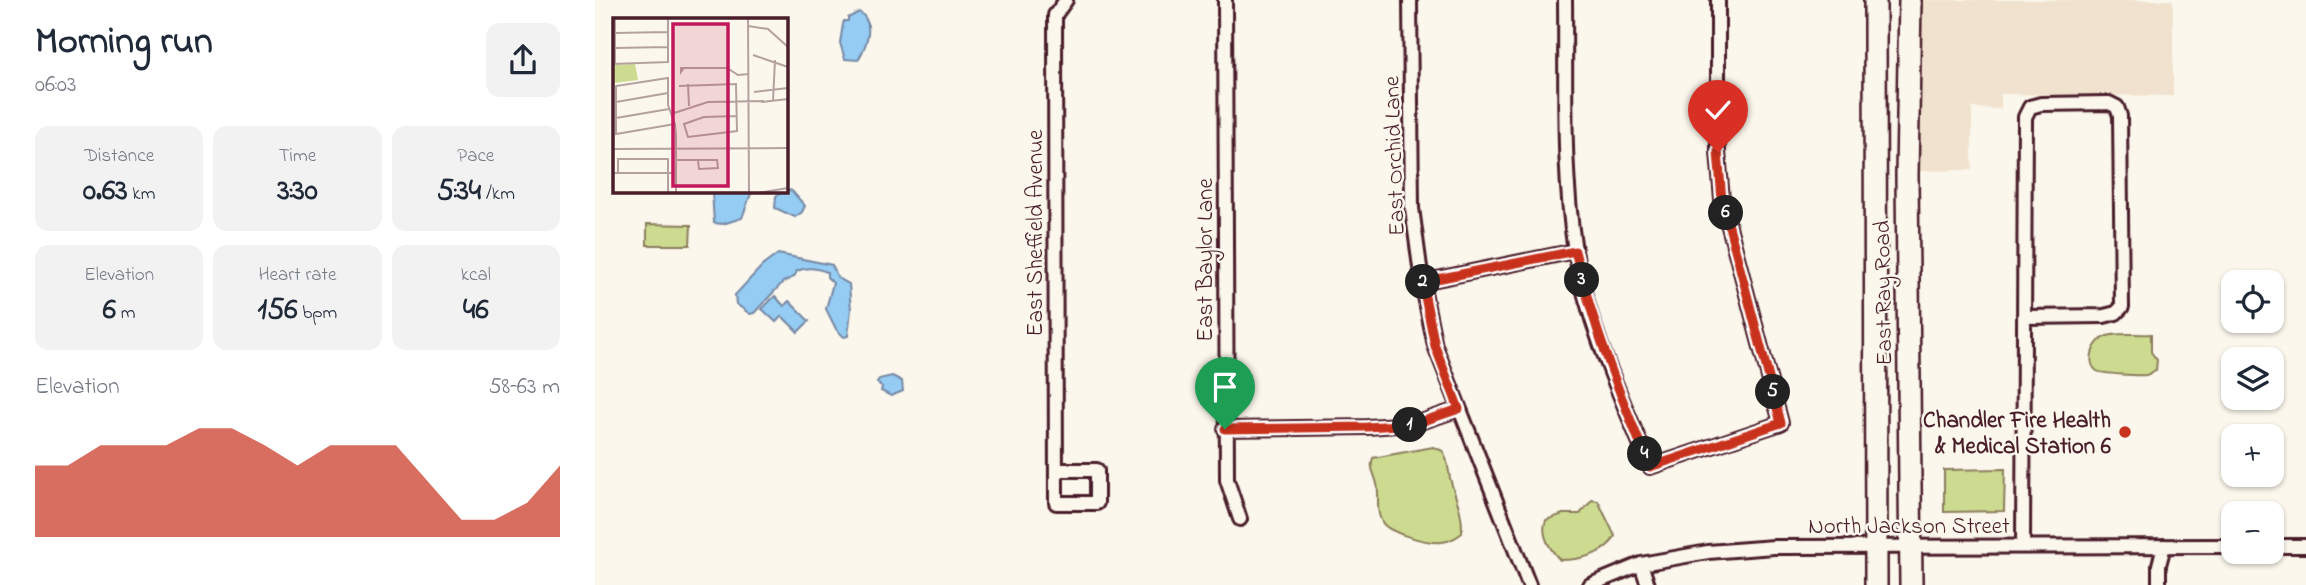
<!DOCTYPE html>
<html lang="en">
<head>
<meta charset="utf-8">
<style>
  body { margin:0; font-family:"Indie Flower",sans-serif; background:#f2f2f3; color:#1f2937; height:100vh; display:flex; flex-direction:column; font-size:26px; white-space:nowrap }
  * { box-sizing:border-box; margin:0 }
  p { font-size:23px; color:#747a83 }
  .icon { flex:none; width:38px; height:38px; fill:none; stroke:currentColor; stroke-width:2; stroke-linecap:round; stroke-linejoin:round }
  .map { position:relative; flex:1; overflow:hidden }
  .details { display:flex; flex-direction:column; background:#fff; width:595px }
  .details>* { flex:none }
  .buttons { position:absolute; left:1626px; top:270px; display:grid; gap:14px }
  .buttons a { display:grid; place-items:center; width:63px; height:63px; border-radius:14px; background:#fff; box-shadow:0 2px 5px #0004; font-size:35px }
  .pin { position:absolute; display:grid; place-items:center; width:60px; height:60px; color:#fff; margin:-72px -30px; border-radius:50% 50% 50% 0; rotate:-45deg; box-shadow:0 0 7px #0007 }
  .pin .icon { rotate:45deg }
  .km { position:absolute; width:35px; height:35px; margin:-18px; border-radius:50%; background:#222; color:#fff; font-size:19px; line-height:35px; text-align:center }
  .round { display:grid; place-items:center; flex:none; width:74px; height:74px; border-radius:14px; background:#f2f2f3 }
  .overview { display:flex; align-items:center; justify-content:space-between; height:119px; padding:0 35px }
  h1 { font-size:38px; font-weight:700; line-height:52px }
  .stats { display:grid; grid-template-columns:repeat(3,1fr); gap:10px; height:119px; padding:7px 35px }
  .stats div { display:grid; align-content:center; border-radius:14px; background:#f2f2f3; text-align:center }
  .stats b { font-size:30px; font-weight:700 }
  .stats small { font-size:19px; font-weight:400 }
  .stats p { font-size:19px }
  .chart { height:196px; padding:14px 35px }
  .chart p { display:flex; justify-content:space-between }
  .chart svg { width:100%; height:126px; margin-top:7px; fill:#c8321e; opacity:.7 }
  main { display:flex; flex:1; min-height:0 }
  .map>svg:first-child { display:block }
</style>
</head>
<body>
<main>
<section class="details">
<div class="overview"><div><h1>Morning run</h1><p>06:03</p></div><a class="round"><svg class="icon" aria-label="share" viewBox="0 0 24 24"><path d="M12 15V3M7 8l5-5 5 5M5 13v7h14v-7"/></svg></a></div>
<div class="stats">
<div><p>Distance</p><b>0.63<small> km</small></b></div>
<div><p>Time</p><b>3:30</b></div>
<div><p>Pace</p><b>5:34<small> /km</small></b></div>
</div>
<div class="stats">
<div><p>Elevation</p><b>6<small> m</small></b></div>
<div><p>Heart rate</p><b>156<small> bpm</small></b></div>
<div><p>kcal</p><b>46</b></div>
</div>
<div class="chart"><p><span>Elevation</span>58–63 m</p>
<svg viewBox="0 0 160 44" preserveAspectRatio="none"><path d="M0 44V19L10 19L20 12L30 12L40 12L50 6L60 6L70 12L80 19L90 12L100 12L110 12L120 25L130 38L140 38L150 32L160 19V44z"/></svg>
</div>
</section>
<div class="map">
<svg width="1711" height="585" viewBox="0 0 1711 585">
  <rect width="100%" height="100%" fill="#fbf7ec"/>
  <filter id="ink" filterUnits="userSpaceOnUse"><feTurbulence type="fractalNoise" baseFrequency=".0143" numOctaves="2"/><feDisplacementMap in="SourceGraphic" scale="14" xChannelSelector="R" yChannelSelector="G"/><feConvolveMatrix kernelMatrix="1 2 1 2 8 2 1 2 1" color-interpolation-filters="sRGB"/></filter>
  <g filter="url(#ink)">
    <path fill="#f0e2ce" d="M1326,0H1578V96L1406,94V109L1377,108V170L1322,171V52Z"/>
    <path fill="#ccdb8f" stroke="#8b7d5d" stroke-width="2" d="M52,224L96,225L95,245H52Z
      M1556,334V352L1562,360L1561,370C1558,371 1555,374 1551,375C1545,376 1507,374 1502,371C1490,362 1499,340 1512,336C1525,332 1542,335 1556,334Z
      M838,447L848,451C853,460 853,468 855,478C860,498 868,511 867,533C861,538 855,541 847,542C834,544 793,533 787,522C780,510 785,496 782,484C780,474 774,468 778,458Z
      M1410,469L1409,511L1349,512V470Z
      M997,500L1003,501L1020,536C1011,555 984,560 965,560C955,549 945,535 951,520L968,514H985Z"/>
    <path fill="#94ccf3" stroke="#7687a3" stroke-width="2" d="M264,12C281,22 271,47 263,60L250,59L245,43L248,24L249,21H253V18Z
      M191,189L197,191L210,206L207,212L200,217L180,208L181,196Z
      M117,191H157L147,218L128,224L119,223Z
      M183,254L237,265L243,278L254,284L256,310L253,336L249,337L241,329L231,309L238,283L232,277V272C222,268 212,266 202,271L199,277L188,282L159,313L155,314L141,304L140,295L167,266Z
      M180,296L189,306L194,301L214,321L203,332L187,316L181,322L167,309Z
      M297,376L307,381L308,391L296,396L286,391L287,387L282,383L284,379Z"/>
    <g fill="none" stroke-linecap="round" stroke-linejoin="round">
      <defs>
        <path id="street" d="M630,0L632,480L645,519
          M815,0L817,208L827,282L840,346L934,585
          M970,0C971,83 967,169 980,251C993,326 1026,397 1055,467L1186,423L1127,200L1123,152V0
          M827,282L980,251
          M630,429L772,427L820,424L864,409
          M461,470H502V503H461L460,15L471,0
          M1428,546L1430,117L1435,107L1446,104L1514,103L1522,107L1525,116L1527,307L1521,313L1509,316L1430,317
          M1676,546H1711
          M1046,564L1053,585
          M995,585L1046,564L1113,552L1179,547L1638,546
          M1564,585V565L1569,546"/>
        <path id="primary" d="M1280,0L1281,585
          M1315,0L1312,175L1316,585"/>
      </defs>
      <use href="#street" stroke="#4a1f2b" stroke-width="18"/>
      <use href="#primary" stroke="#4a1f2b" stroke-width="26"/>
      <use href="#street" stroke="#fbf7ec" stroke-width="12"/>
      <use href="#primary" stroke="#fbf7ec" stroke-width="21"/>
    </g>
  </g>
  <g fill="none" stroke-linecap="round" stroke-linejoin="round" filter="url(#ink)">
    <defs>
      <path id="route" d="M630,429L772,427L820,424L864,409L840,346L827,282L980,251C998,326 1025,396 1055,467L1186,423L1127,200L1123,152"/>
    </defs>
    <use href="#route" stroke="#fff" stroke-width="14"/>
    <use href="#route" stroke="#c8321e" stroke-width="9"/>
  </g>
  <circle fill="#c8321e" stroke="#fbf7ec" stroke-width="2.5" cx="1530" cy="432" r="7"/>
  <g text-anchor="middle" stroke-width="5" stroke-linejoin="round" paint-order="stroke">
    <g font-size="23" fill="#4a1f2b" stroke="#fbf7ec">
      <text transform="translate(798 156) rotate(-92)" y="8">East Orchid Lane</text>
      <text transform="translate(439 233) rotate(-90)" y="8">East Sheffield Avenue</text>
      <text transform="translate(609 260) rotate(-90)" y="8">East Baylor Lane</text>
      <text transform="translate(1287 293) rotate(-91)" y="8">East Ray Road</text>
      <text x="1314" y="533">North Jackson Street</text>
    </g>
    <g font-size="23" font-weight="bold" fill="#4a1f2b" stroke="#fbf7ec" text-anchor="end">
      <text x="1516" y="427">Chandler Fire Health<tspan x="1516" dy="26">&amp; Medical Station 6</tspan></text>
    </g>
  </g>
  <g transform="translate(18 18)">
    <rect width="175" height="175" fill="#fbf7ec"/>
    <path d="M22,46L25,62L0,65V47Z" fill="#ccdb8f"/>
    <path fill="none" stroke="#b4a19f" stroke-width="2" d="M2,0V46M135,0L136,175M135,8L155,11L175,29M2,15L55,14M2,30L55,29M140,37L175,49M0,46L55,44V0M71,50L68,54V50H114L125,57L136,56M75,66L76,88M66,68L123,66L124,113L75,119L71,106L91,99L123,98M141,74L175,70M160,83L162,42M3,84L55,75M148,84L175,81M58,96L95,84L151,83M3,100L56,91M62,106L3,116V68L55,60V87L62,106L63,118V175M0,131L175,130M63,142H104L105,150L86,151L85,142M0,155H63M5,155V141H55V175M145,175L175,170"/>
    <path fill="#c2185b" fill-opacity="0.15" stroke="#c2185b" stroke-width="3.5" d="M60,6H115V168H60Z"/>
    <rect width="175" height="175" fill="none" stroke="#4a1f2b" stroke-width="3.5"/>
  </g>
</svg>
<div class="buttons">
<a><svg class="icon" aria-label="locate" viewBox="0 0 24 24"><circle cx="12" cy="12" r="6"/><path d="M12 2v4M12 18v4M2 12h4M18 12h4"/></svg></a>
<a><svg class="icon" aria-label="layers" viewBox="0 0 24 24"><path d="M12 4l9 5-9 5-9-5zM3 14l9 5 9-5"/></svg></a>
<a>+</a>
<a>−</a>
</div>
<div class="pin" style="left:630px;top:429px;background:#1e9e55"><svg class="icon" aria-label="arrive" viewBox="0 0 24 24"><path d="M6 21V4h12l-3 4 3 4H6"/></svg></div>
<div class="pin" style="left:1123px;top:152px;background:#d93025"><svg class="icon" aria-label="check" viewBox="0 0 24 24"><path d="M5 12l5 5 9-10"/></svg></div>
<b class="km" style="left:815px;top:425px">1</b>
<b class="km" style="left:828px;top:282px">2</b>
<b class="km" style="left:987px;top:280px">3</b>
<b class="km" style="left:1050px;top:454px">4</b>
<b class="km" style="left:1178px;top:392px">5</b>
<b class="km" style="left:1131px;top:213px">6</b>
</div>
</main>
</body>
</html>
